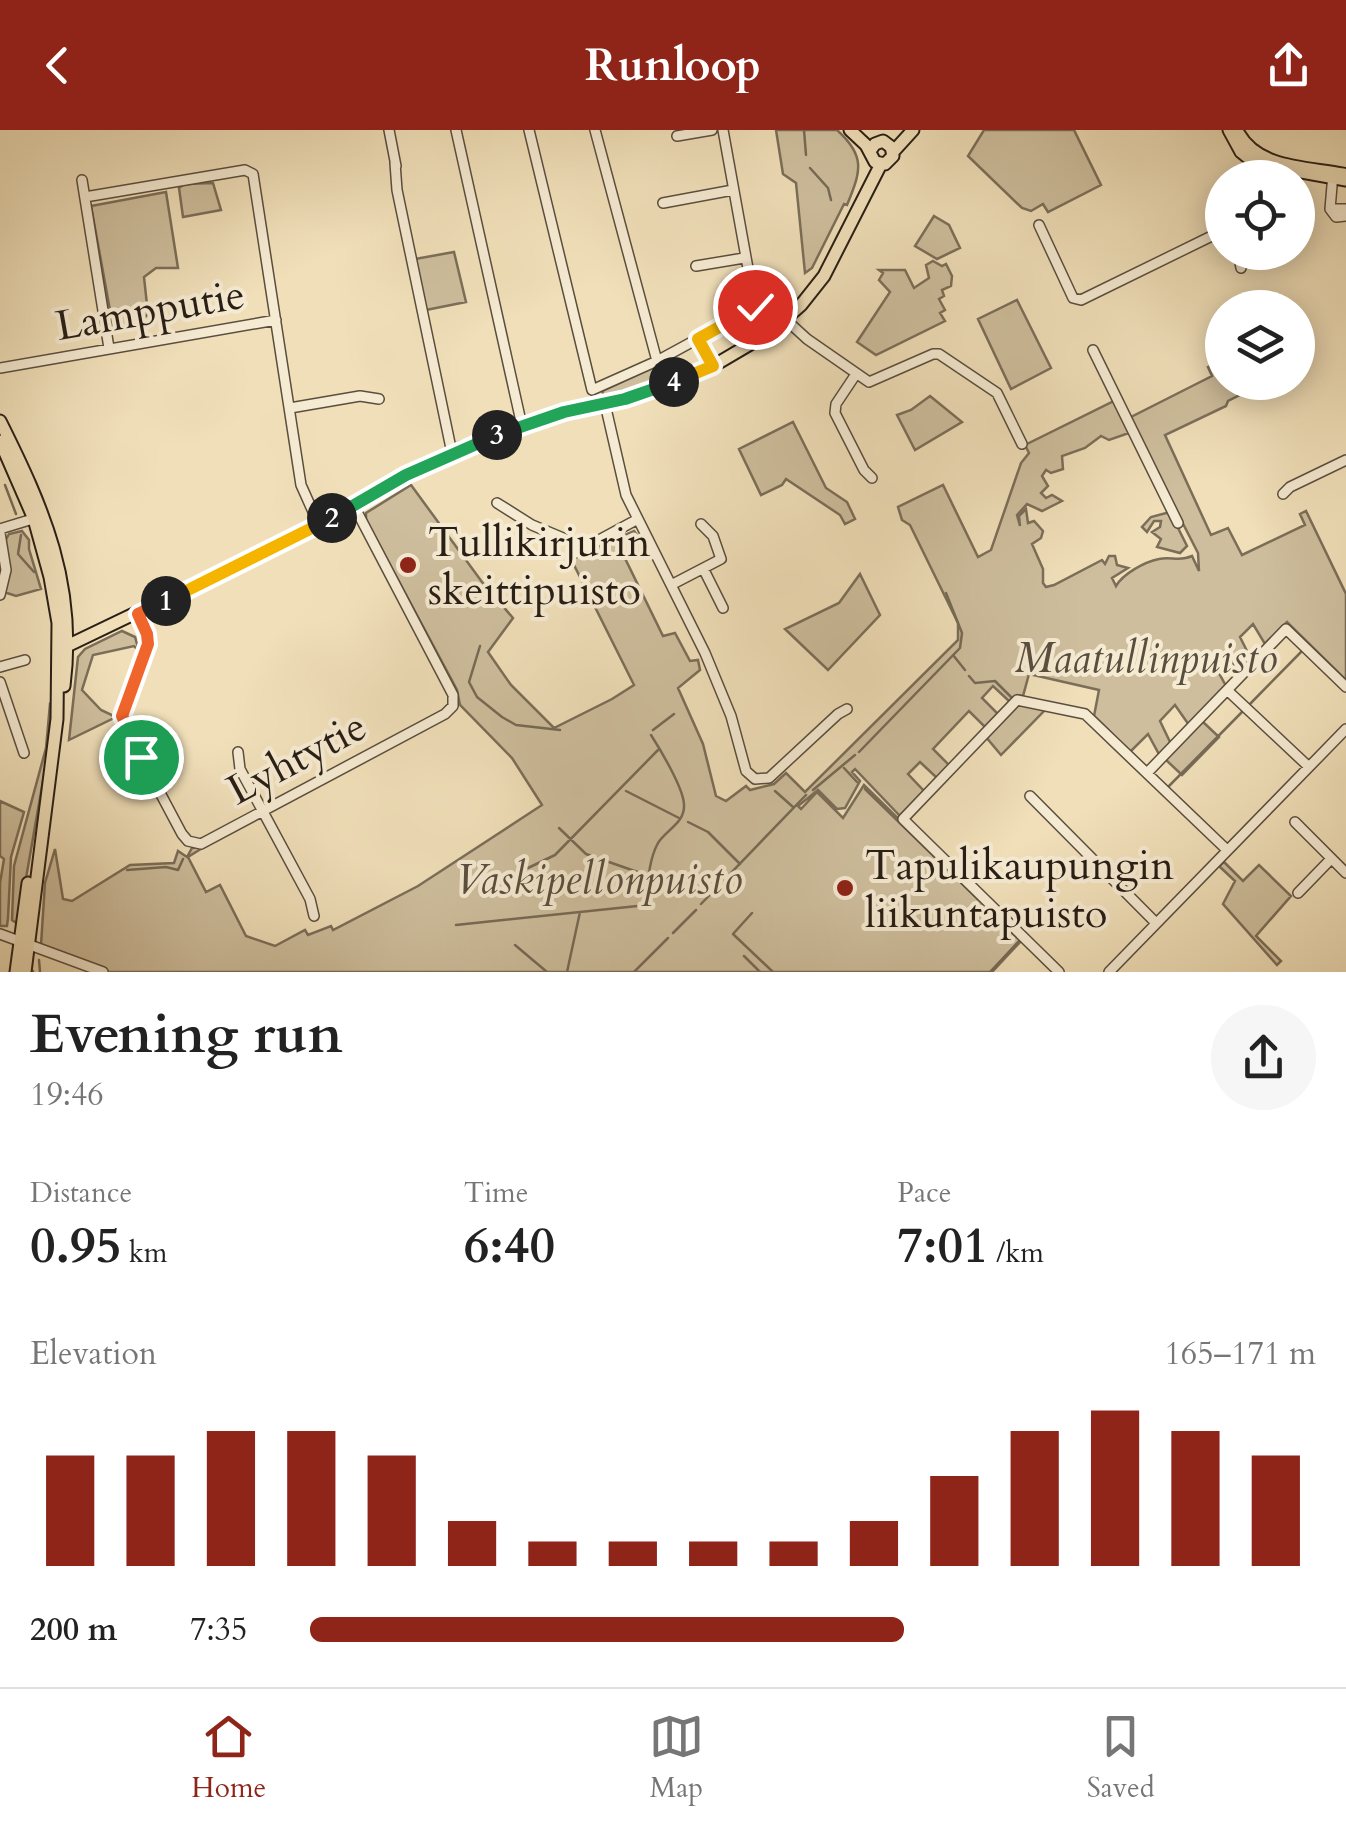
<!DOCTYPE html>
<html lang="en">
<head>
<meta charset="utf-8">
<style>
  body { margin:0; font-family:Cardo,serif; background:#f6f6f6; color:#222; height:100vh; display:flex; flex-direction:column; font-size:38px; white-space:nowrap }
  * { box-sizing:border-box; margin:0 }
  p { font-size:32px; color:#767676 }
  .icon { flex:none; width:55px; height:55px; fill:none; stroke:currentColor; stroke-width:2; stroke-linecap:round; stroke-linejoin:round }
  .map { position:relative; height:842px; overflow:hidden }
  .panel { display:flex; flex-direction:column; background:#fff; flex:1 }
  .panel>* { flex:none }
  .tools { position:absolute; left:1205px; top:30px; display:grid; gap:20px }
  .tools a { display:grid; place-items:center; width:110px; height:110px; border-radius:50%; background:#fff; box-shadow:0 5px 25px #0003; font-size:50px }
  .pin { position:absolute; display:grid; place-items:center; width:85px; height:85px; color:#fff; margin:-42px; border:5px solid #fff; border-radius:50%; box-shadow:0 2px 10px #0007 }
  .km { position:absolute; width:50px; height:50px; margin:-25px; border-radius:50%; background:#222; color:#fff; font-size:28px; line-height:50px; text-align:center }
  .round { display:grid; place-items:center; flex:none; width:105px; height:105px; border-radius:52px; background:#f6f6f6 }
  .overview { display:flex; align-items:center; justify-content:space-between; height:170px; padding:0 30px }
  h1 { font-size:55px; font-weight:800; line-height:75px }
  .metrics { display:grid; grid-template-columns:repeat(3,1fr); gap:15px; height:170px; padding:10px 30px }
  .metrics div { display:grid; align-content:center }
  .metrics b { font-size:50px; font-weight:800 }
  .metrics small { font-size:28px; font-weight:400 }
  .metrics p { font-size:28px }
  .chart { height:280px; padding:20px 30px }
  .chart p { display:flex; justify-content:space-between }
  .chart svg { width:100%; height:180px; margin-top:10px; stroke:#8f2418; stroke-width:6 }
  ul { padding:0 30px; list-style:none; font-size:32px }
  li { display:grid; grid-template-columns:160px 120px 1fr; align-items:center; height:75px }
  li i { height:25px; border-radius:12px; background:#8f2418 }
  header { display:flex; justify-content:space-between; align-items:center; height:130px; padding:0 30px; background:#8f2418; color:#fff; font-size:45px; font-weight:800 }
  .menu { display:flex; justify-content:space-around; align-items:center; height:140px; border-top:2px solid #e0e0e0; background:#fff; font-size:28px; color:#767676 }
  .menu a { display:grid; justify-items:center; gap:5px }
  .menu .selected { color:#8f2418 }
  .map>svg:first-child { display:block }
</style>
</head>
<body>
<header><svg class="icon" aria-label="back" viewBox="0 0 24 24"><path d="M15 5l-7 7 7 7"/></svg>Runloop<svg class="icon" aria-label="share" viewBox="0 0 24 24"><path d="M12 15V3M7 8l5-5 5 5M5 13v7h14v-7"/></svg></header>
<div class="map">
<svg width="1346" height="842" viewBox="0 0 1346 842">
  <rect width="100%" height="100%" fill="#f0dfb9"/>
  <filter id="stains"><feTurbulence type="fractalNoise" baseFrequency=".002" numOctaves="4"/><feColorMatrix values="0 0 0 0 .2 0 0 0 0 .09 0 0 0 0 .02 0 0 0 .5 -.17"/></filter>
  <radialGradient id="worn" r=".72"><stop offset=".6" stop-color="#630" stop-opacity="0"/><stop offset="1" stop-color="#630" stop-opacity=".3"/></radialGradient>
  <path fill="#cebe9d" stroke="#7b6e59" stroke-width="2.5" d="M776,0H837C866,26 861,41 847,75L844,74L812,138L805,143L796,53L783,44Z
    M984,0H1074L1101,55L1048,82L1043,74L1031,81L1022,78L968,26Z
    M213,53L221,80L183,87L179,58L184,54Z
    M166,62L178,138H156L144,147L148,184L134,199L114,202L91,76Z
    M934,86L949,95L960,118L937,129L915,116Z
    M454,122L466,172L426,180L415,129Z
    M933,131L942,136L946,134L952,146L951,156L942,160L944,166L939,169L945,180L940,183L945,191L876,225L857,212L890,162L879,150L883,143L879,140H905L914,158L929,148L926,135Z
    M1017,170L1051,238L1011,259L978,189Z
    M1222,230V252L1264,253L1228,271L1226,276L1165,305L1211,405L1228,398L1242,425L1305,395L1300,384L1306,381L1346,464V550L1287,492L1265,514L1253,494L1240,507L1251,529L1238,543L1227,521L1214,534L1226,556L1189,595L1175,575L1160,591L1171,614L1160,626L1148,604L1130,622L1094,586L1099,560L1029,544L1023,566L1017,565L1010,572L993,556L982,568L998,584L985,597L969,581L933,619L949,635L937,648L920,632L908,644L924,661L900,686L855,639L852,642L860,651L845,678L837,679L818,660L798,676L801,679L817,662L843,688L864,655L1022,810L992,842H109L41,815L45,753L55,719L63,769L72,771L130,735L174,733L178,721L187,727L192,718L204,717L188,727L206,762L220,755L246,806L275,816L305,800L308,805L331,796L333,800L418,756L542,675L512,628L460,575L457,560L366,390V383L411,355L482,452L513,488L488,522L511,555L554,598L612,569L634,555L571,429L634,401L638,406L631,405L619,416L663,506L675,503L690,531L698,530L700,540L678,558L703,614L716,666L726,671L746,656L750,660L774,654L786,643L805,662L958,510V493L910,395L902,390L898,377L943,355L978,427L991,420L1021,333L1029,323L1025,315L1114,271L1129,303L1109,310L1101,306L1085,318L1062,326L1063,339L1051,343L1046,340L1042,346L1048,356L1041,363L1046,368L1052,365L1062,371L1042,381L1027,374L1017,385L1020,396L1019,386L1026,379L1028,393L1034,391L1043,401L1041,408L1032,414L1043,439V453L1046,457L1054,455L1102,430L1105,434L1109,426H1115L1117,435L1128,438L1112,448L1116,456C1123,444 1144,432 1159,429C1171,426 1179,432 1192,426L1199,441L1198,423L1129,288L1212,246L1208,237Z
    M658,235L664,247L659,251L604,266L602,261Z
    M930,266L962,292L915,320L897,285L911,280Z
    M793,292L826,358L847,372L855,389L845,394L840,385L786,349L782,355L761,365L739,319Z
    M1170,382L1187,416L1180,423L1157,417L1161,409L1152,402L1160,397L1161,391H1154L1147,402L1142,397L1151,387Z
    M22,401L29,410V419L41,459L16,466L4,462L5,411L9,404Z
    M860,444L880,485L828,540L785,499L839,473Z
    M122,501L135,507L139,521L134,516L93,525L82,560L101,580L116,587L69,610L78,527L85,519Z
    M1019,573L1046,579L1001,625L986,607Z
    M50,574L53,575L55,582L18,794L12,790L14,736L46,618Z
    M1202,591L1219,607L1182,645L1165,629Z
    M0,671L24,682L11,727L8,788L7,796H0V753L4,729L0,726Z
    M1224,732L1243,751L1259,735L1291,766L1256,806L1281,831L1277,835L1223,774L1235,751L1219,736Z"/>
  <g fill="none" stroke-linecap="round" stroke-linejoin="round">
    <path stroke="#776a56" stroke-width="2.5" d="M804,0L806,25
      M810,38L828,58L831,70
      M5,355L16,384
      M21,405L18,424L34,442
      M480,516L469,552L477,567L502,587L516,595L560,600
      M953,525L965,540
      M969,546L975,553L995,551L1011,567
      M1248,576L1301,522
      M653,600L674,584
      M859,622L960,518L962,503L946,463
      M844,638L857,652
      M1169,656L1242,582
      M865,659L978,769
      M813,660L855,625
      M626,661L679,688
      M775,661L793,677
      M688,692L708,702L740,734
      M559,698L586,724L649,746
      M528,738L555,725L658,620
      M127,740L166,737L178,740L183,729
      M701,774L806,665
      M752,783L733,804L773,842
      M456,795L647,775C647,756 648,731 658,713C666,700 685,693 684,675C684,659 660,619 651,605
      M673,803L696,780
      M515,815L547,842
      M744,826L760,842
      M39,830L40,842
      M33,841V842
      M567,842L580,782
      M634,842L668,808
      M990,842L1020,810"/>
    <defs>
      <path id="minor" d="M389,0L396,36
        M456,0L522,296
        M529,0L592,260L657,231L780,164
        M595,0L657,231
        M723,0L755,177
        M677,6L712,0
        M395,33L397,60L452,323
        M82,50L109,218
        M85,67L245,40L253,44L301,355L319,395
        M663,73L733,60
        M1330,79L1333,44
        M1330,79L1336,87L1346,86
        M1330,79H1346
        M1039,95L1073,168L1081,170L1222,101
        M1238,122L1241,138
        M696,136L744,128
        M783,187L807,209L869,252L933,224H939L997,263L1022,314
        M698,209L713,236
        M1093,220L1178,393
        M0,238L276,190
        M856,244L836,274L835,283L864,340L872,348
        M605,274L626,365L705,523L731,586L746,641L755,649L769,648L838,584L847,579
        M290,278L360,266L379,269
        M1283,364L1290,357L1346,330
        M497,373L532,395L582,416
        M0,399L36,388
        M0,403L6,440L0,465
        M573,424L638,389
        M704,440L723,478
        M671,455L721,429L713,406L701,394
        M138,484L147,504V514L124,576V595L182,704L188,711L201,714L445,584L453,576V565L354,376
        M0,537L25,530
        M0,552L24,623
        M1227,560L1309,637
        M238,622L240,639L310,769L314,786
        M1147,643L1286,499L1346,557
        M1030,666L1156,793
        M1295,692L1346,743
        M1298,763L1331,729
        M0,804L103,842
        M1059,842L903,689L1017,570L1085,584L1227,720
        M1109,842L1346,599"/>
      <path id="major" d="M850,0L866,15L875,32L885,34L893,26L891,17L883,11L875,14L870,21
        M1229,0L1241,22L1256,34L1346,50
        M1239,4C1259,39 1308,37 1343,44
        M893,22L913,0
        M0,291C44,379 77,455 64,556
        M0,311L34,389L50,447L58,493L57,589L25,842
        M67,516L319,395L406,345L461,318L564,282L662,258L713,236L769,203L801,175L824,146L881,34
        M16,842L28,753"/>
    </defs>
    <use href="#minor" stroke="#5a4e3e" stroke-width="12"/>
    <use href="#major" stroke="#281e15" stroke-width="15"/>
    <use href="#minor" stroke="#f5ead2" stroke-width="9"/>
    <use href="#major" stroke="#f0dfb9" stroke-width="11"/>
  </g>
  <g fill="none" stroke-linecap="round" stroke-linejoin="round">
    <defs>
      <path id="split-1" d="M141,627L122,586L148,514L147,504L138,484L166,471"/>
      <path id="split-2" d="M166,471L332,388"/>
      <path id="split-3" d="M332,388L406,345L497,305"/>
      <path id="split-4" d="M497,305L564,282L625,269L674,252"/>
      <path id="split-5" d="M674,252L713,236L698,209L755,177"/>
    </defs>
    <use href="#split-1" stroke="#fff" stroke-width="20"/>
    <use href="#split-2" stroke="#fff" stroke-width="20"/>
    <use href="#split-3" stroke="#fff" stroke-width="20"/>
    <use href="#split-4" stroke="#fff" stroke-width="20"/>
    <use href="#split-5" stroke="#fff" stroke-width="20"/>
    <use href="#split-1" stroke="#f0652b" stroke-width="12"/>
    <use href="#split-2" stroke="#f5b400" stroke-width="12"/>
    <use href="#split-3" stroke="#22a559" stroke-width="12"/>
    <use href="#split-4" stroke="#22a559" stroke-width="12"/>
    <use href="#split-5" stroke="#f5b400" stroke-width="12"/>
  </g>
  <g fill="#8f2418" stroke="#f5ead2" stroke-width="4">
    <circle cx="408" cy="435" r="10"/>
    <circle cx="845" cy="758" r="10"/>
  </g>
  <g text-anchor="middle" stroke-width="8" stroke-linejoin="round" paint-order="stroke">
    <g font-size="42" fill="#281e15" stroke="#f5ead2">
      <text transform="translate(150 179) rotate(-10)" y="15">Lampputie</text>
      <text transform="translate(296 627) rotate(-28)" y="15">Lyhtytie</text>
    </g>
    <g font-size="42" fill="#281e15" stroke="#f5ead2" text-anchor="start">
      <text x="428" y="426">Tullikirjurin<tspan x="428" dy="48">skeittipuisto</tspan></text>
      <text x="865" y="749">Tapulikaupungin<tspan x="865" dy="48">liikuntapuisto</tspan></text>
    </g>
    <g font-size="42" font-style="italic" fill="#5a4e3e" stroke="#f5ead2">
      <text x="1146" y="542">Maatullinpuisto</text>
      <text x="599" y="763">Vaskipellonpuisto</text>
    </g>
  </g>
  <rect width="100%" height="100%" filter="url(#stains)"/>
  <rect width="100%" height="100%" fill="url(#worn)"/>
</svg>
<div class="tools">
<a><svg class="icon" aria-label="locate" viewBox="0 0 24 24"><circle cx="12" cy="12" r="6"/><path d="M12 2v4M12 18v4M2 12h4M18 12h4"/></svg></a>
<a><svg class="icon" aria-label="layers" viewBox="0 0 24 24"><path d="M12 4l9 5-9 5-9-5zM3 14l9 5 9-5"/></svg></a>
</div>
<div class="pin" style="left:141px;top:627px;background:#1e9e55"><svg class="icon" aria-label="arrive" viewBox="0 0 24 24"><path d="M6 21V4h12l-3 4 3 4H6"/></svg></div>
<div class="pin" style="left:755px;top:177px;background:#d93025"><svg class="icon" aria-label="check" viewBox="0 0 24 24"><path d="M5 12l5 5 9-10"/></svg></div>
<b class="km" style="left:166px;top:471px">1</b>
<b class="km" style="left:332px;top:388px">2</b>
<b class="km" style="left:497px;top:305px">3</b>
<b class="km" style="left:674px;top:252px">4</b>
</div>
<section class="panel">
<div class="overview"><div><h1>Evening run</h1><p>19:46</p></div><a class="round"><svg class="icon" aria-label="share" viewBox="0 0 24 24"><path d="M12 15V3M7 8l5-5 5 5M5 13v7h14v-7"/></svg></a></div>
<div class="metrics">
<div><p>Distance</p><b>0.95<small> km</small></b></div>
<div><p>Time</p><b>6:40</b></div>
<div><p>Pace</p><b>7:01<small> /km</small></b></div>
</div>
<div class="chart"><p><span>Elevation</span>165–171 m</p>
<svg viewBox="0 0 160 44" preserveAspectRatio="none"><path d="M5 44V17M15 44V17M25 44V11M35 44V11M45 44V17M55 44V33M65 44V38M75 44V38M85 44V38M95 44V38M105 44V33M115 44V22M125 44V11M135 44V6M145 44V11M155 44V17"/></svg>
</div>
<ul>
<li><b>200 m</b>7:35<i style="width:59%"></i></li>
</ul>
</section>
<nav class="menu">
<a class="selected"><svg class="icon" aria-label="home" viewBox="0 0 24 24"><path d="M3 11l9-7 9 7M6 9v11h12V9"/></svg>Home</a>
<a><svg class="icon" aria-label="map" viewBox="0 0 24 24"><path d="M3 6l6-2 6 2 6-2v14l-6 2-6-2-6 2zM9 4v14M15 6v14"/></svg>Map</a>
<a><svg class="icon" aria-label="saved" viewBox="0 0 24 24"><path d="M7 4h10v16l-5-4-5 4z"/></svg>Saved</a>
</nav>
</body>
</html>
